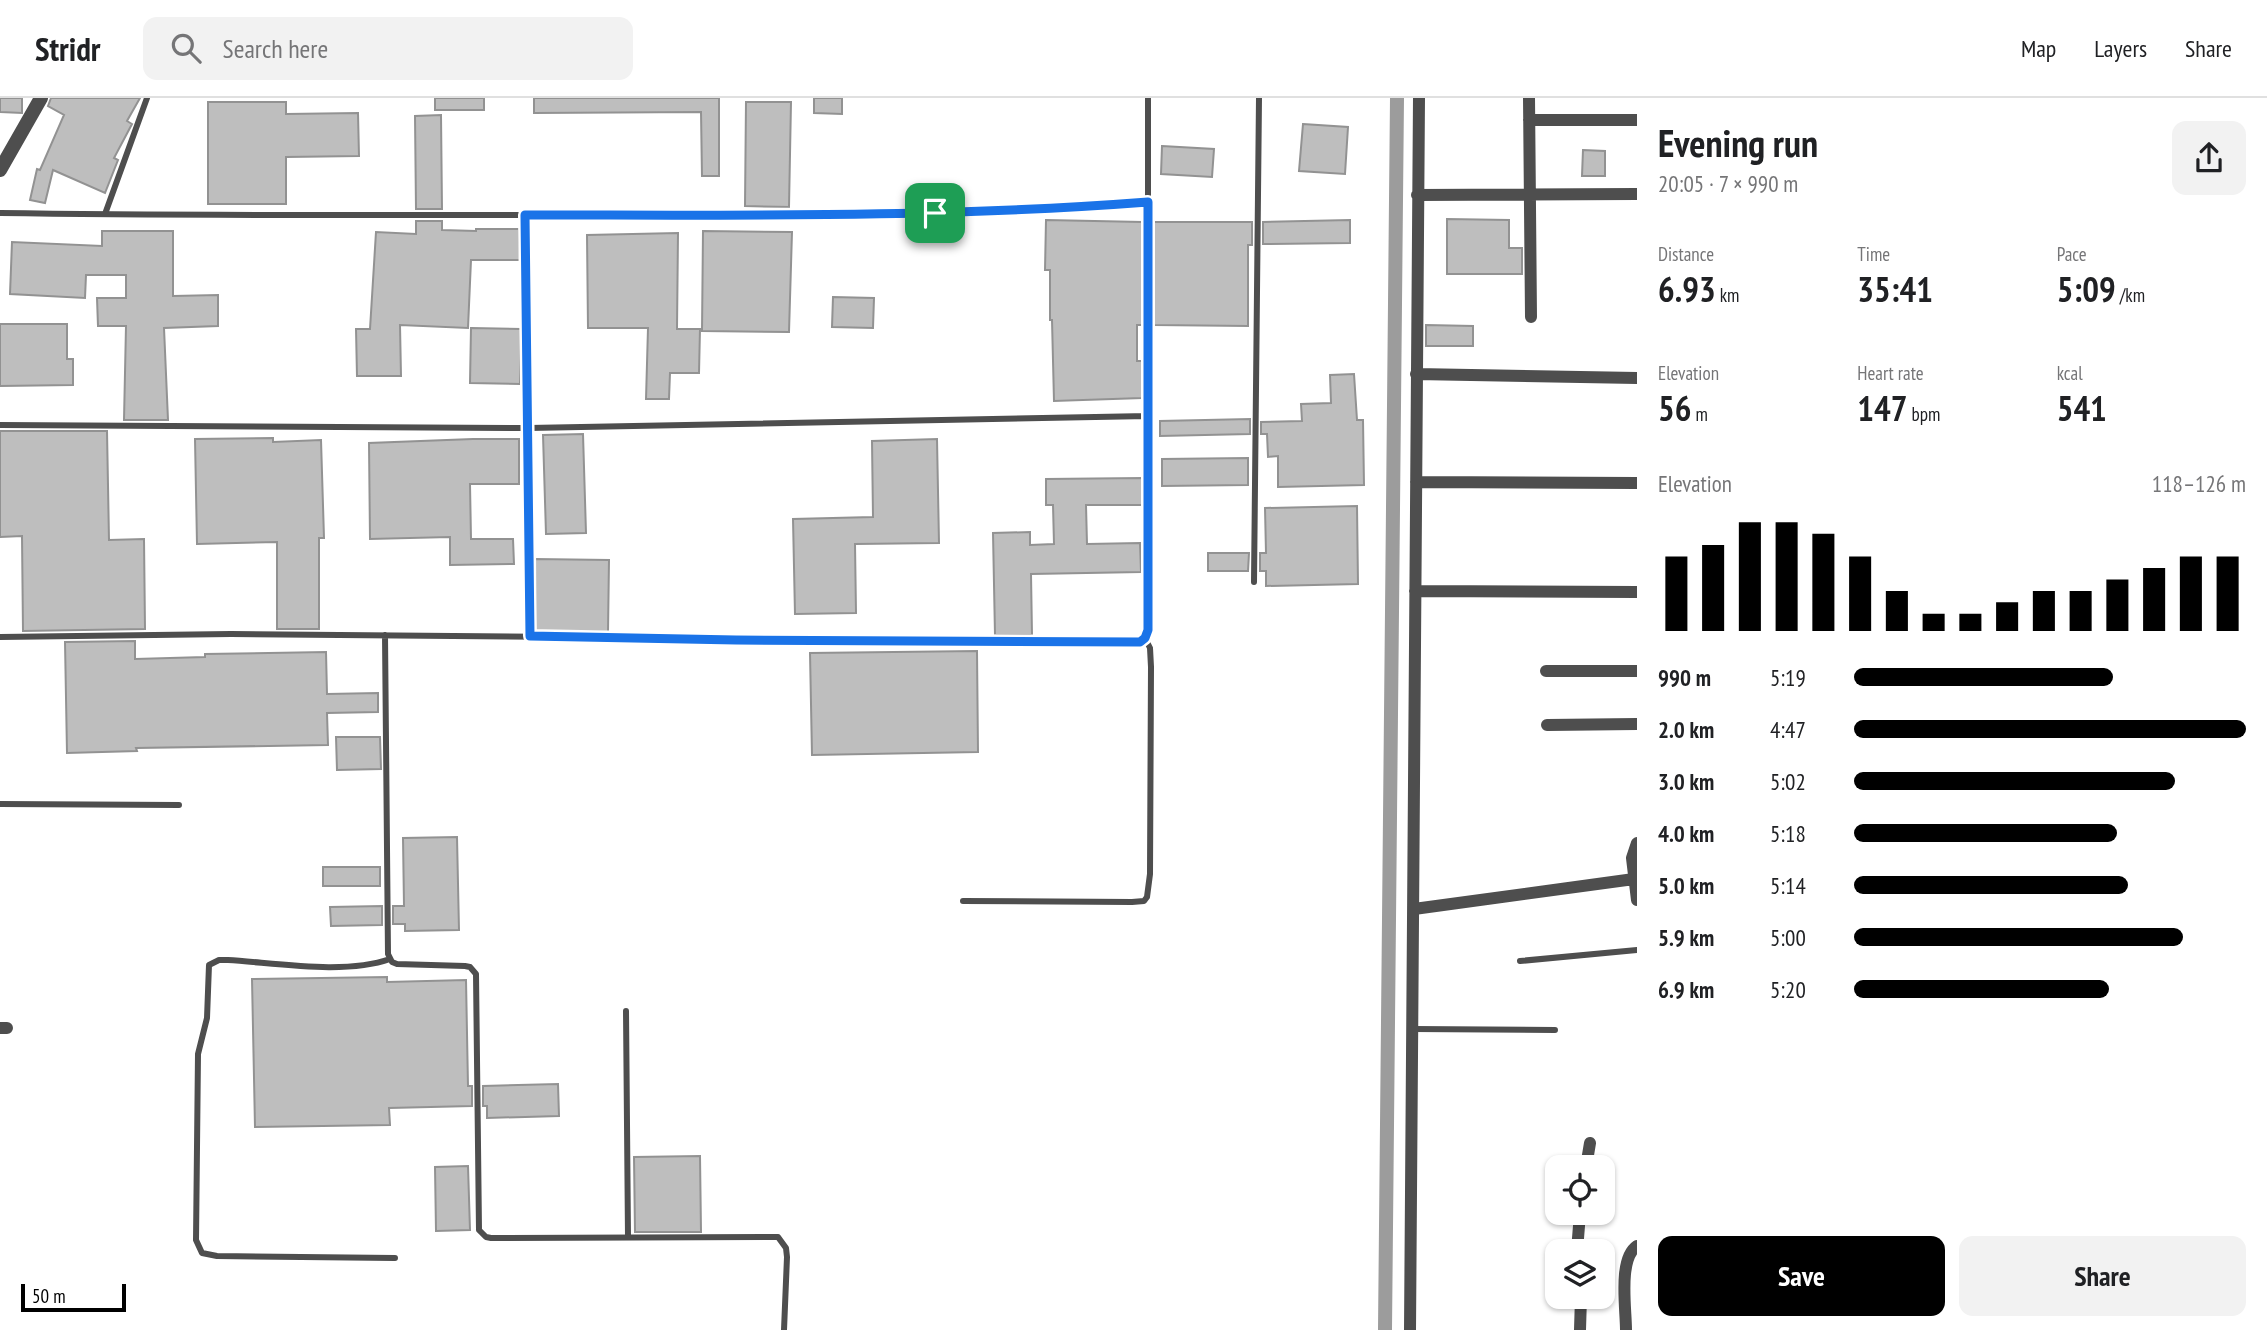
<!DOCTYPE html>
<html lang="en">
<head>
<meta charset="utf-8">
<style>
  body { margin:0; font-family:"PT Sans Narrow",sans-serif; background:#f2f2f2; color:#202124; height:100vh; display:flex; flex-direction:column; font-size:26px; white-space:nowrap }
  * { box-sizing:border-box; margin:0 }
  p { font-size:23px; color:#757577 }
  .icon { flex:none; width:38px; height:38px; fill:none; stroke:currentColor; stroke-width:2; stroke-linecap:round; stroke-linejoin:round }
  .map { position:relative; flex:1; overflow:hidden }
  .details { display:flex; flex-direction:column; background:#fff; width:630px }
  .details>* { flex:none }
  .fabs { position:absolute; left:1545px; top:1057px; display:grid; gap:14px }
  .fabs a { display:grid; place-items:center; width:70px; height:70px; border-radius:14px; background:#fff; box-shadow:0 2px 5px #0004; font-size:35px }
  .scale { position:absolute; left:21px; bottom:18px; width:105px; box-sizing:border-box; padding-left:7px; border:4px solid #000; border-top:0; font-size:19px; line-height:24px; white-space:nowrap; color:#000; -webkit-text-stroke:5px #fff; paint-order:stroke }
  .pin { position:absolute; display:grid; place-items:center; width:60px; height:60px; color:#fff; margin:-30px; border-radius:14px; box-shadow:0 4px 10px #0006 }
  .round { display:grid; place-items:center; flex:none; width:74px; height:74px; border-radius:14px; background:#f2f2f2 }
  .head { display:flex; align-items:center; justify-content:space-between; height:119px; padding:0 21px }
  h1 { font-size:38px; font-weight:700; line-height:52px }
  .metrics { display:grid; grid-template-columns:repeat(3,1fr); gap:10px; height:119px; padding:7px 21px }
  .metrics div { display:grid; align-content:center }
  .metrics b { font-size:35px; font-weight:700 }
  .metrics small { font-size:19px; font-weight:400 }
  .metrics p { font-size:19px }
  .chart { height:196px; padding:14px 21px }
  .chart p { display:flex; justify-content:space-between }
  .chart svg { width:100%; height:126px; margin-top:7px; stroke:#000; stroke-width:6 }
  .primary-button { display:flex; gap:14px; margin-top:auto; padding:14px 21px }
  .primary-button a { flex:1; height:80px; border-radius:14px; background:#000; color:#fff; font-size:28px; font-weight:700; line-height:80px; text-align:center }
  .primary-button a+a { background:#f2f2f2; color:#202124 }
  ul { padding:0 21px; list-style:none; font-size:23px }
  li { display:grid; grid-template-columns:112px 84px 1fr; align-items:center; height:52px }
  li i { height:18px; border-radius:9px; background:#000 }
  header { display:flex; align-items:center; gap:42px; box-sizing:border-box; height:98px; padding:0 35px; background:#fff; border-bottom:2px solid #e0e0e0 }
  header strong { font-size:33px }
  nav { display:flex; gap:38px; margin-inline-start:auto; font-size:24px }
  .search { width:490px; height:63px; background:#f2f2f2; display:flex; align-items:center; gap:18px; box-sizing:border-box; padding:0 24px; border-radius:14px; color:#757577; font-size:26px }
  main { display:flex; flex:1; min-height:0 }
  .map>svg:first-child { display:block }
</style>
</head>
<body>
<header>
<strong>Stridr</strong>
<div class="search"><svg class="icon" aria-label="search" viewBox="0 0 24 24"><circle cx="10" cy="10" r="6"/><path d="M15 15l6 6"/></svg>Search here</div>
<nav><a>Map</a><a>Layers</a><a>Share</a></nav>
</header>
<main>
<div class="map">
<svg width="1637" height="1232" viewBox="0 0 1637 1232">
  <rect width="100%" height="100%" fill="#fff"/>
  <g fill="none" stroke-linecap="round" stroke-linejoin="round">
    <path stroke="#9c9c9c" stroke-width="14" d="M1385,1232L1397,0"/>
  </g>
  <path fill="#bebebe" stroke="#929292" stroke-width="2" d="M0,0H22V15L0,14Z
    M51,0H140L127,23L132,26L114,60L118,62L105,95L53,72L45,105L30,102L37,71L40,72L64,17L48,8Z
    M435,0H484V12H435Z
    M534,0H719V78H702L701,14L534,15Z
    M814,0H842V16L814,15Z
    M208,4H286V16L358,15L359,58L286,59V106H208Z
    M746,4H791L789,109L745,108Z
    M441,17L442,111H416L415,18Z
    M1303,26L1348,29L1345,76L1299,73Z
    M1162,48L1214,51L1212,79L1161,76Z
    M1583,52L1605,53V78H1582Z
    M1447,121L1509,122V150H1522V176H1447Z
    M1046,122L1142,124V227H1137V263H1142V300L1054,303L1052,222H1050V172H1045Z
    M1350,122V145L1263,146V124Z
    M416,123H442V132L476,133V131H519L520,162H471L468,230L400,227L401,278H357L356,231H370L376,134L416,136Z
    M1154,124H1252V147H1248V228L1154,227Z
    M102,133H173V198L218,197V228L164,230L168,322H124L126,228H98L97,200H126V177H86L85,200L10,196L12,144L102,148Z
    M703,133L792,134L789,234L702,233Z
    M678,135L677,231H700L699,275H670L669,301H646L648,230H588L587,137Z
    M833,199L874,200L873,230L832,229Z
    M0,226H67V261H73V287L0,288Z
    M1426,227L1473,228V248H1426Z
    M471,230L521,231L520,286L470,285Z
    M1354,276L1357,322H1363L1364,387L1278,389V358L1268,359L1267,336H1261V324L1302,323L1301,306L1331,305L1330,277Z
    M1250,321V336L1160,338V323Z
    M0,333H107L109,442L144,441L145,531L23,533L22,438L0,439Z
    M583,336L586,435L546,436L543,337Z
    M273,340V344L321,342L324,440H319V531H277V444L197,446L195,341Z
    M473,341H519V386H470L471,441H513L514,466L450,467V439L370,441L369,345Z
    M937,341L939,445L855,446L856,515L795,516L793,421L873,419L872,343Z
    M1248,360V387L1162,388V361Z
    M1142,380V407H1086L1087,446L1140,445L1141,474L1031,476L1032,537H995L993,435L1030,434V447L1054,446L1053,407H1046V381Z
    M1357,408L1358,486L1266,488V473H1260V455H1266L1265,410Z
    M1208,455H1249L1248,473H1208Z
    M535,461L609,462L608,534L536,533Z
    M135,543V561L205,559V556L326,554L327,596L378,595V614L327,615L328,647L136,650L137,653L67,655L65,544Z
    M977,553L978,654L812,657L810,555Z
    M336,639H380L381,671L337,672Z
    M457,739L459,832L405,833V826H393V808H404L403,740Z
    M323,769H380V788H323Z
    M382,808V827L331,828L330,809Z
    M387,879V884L466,882L468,988H472V1008L389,1010L390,1027L255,1029L252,881Z
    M558,986L559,1018L487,1020V1008H483V988Z
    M700,1058L701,1134H635L634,1059Z
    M468,1068L470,1132L436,1133L435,1069Z"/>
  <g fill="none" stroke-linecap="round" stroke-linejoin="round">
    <path stroke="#4e4e4e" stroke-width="6" d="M0,115C204,118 408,117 612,117C791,117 970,118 1148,104
      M105,116L147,0
      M525,117L530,538
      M0,327L529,330L1148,318
      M1254,484L1259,0
      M385,537L388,856L392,864L397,866L465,868L470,869L476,876L479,1132L486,1139L491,1140L778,1139L786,1150L787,1159L784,1232
      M0,539L231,536L1140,544L1145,540L1148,532V0
      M0,706L179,707
      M963,803L1132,804L1144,803L1147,799L1150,776L1151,569L1150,550L1145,540
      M390,861C345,877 276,865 228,862H219L209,867L207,920L198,956L196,1142L202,1155L217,1158L395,1160
      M1520,863L1637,852
      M626,913L628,1139
      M1413,931L1555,932"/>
    <path stroke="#4e4e4e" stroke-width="12" d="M1529,0L1531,219
      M1529,22H1637
      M1417,97L1637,96
      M1416,276L1637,280
      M1416,384L1637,385
      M1415,493L1637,494
      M1546,573H1637
      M1547,627L1637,626
      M1637,745L1632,760L1637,802
      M1414,811L1634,781
      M0,930H7
      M1586,1069L1590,1045
      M1577,1153L1580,1115
      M1410,1232L1419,0
      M1580,1232L1581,1199
      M1626,1232C1626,1210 1618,1161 1637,1148"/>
    <path stroke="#4e4e4e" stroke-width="14" d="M0,72L41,0"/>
  </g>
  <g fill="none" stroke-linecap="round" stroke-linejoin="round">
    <defs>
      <path id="route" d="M1148,104V532L1145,540L1140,544L736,542L530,538L525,117C733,117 941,120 1148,104Z"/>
    </defs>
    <use href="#route" stroke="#fff" stroke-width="14"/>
    <use href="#route" stroke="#1a73e8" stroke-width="9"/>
  </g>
</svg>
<div class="fabs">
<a><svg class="icon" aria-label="locate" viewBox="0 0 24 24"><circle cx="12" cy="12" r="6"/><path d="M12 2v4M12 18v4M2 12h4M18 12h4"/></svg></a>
<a><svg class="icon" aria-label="layers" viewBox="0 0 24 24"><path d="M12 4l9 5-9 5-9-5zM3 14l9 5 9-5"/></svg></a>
</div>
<div class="scale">50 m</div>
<div class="pin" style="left:935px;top:115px;background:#1e9e55"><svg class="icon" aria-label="arrive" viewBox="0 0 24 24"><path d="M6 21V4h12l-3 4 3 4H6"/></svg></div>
</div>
<section class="details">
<div class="head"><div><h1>Evening run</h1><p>20:05 · 7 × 990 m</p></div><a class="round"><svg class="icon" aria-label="share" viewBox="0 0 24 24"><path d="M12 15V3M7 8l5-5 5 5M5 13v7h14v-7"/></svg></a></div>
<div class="metrics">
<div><p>Distance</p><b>6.93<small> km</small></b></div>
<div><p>Time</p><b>35:41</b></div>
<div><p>Pace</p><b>5:09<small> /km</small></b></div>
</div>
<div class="metrics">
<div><p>Elevation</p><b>56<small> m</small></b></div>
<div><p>Heart rate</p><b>147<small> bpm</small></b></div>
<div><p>kcal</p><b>541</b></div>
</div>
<div class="chart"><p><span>Elevation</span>118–126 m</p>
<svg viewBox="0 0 160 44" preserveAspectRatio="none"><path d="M5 44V18M15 44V14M25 44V6M35 44V6M45 44V10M55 44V18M65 44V30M75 44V38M85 44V38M95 44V34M105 44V30M115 44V30M125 44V26M135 44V22M145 44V18M155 44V18"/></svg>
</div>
<ul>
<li><b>990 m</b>5:19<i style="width:66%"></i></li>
<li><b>2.0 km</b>4:47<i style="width:100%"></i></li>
<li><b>3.0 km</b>5:02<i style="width:82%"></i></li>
<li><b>4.0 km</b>5:18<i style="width:67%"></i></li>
<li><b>5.0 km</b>5:14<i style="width:70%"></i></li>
<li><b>5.9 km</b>5:00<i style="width:84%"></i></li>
<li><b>6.9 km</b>5:20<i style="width:65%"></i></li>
</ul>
<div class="primary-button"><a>Save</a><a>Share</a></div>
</section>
</main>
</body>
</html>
